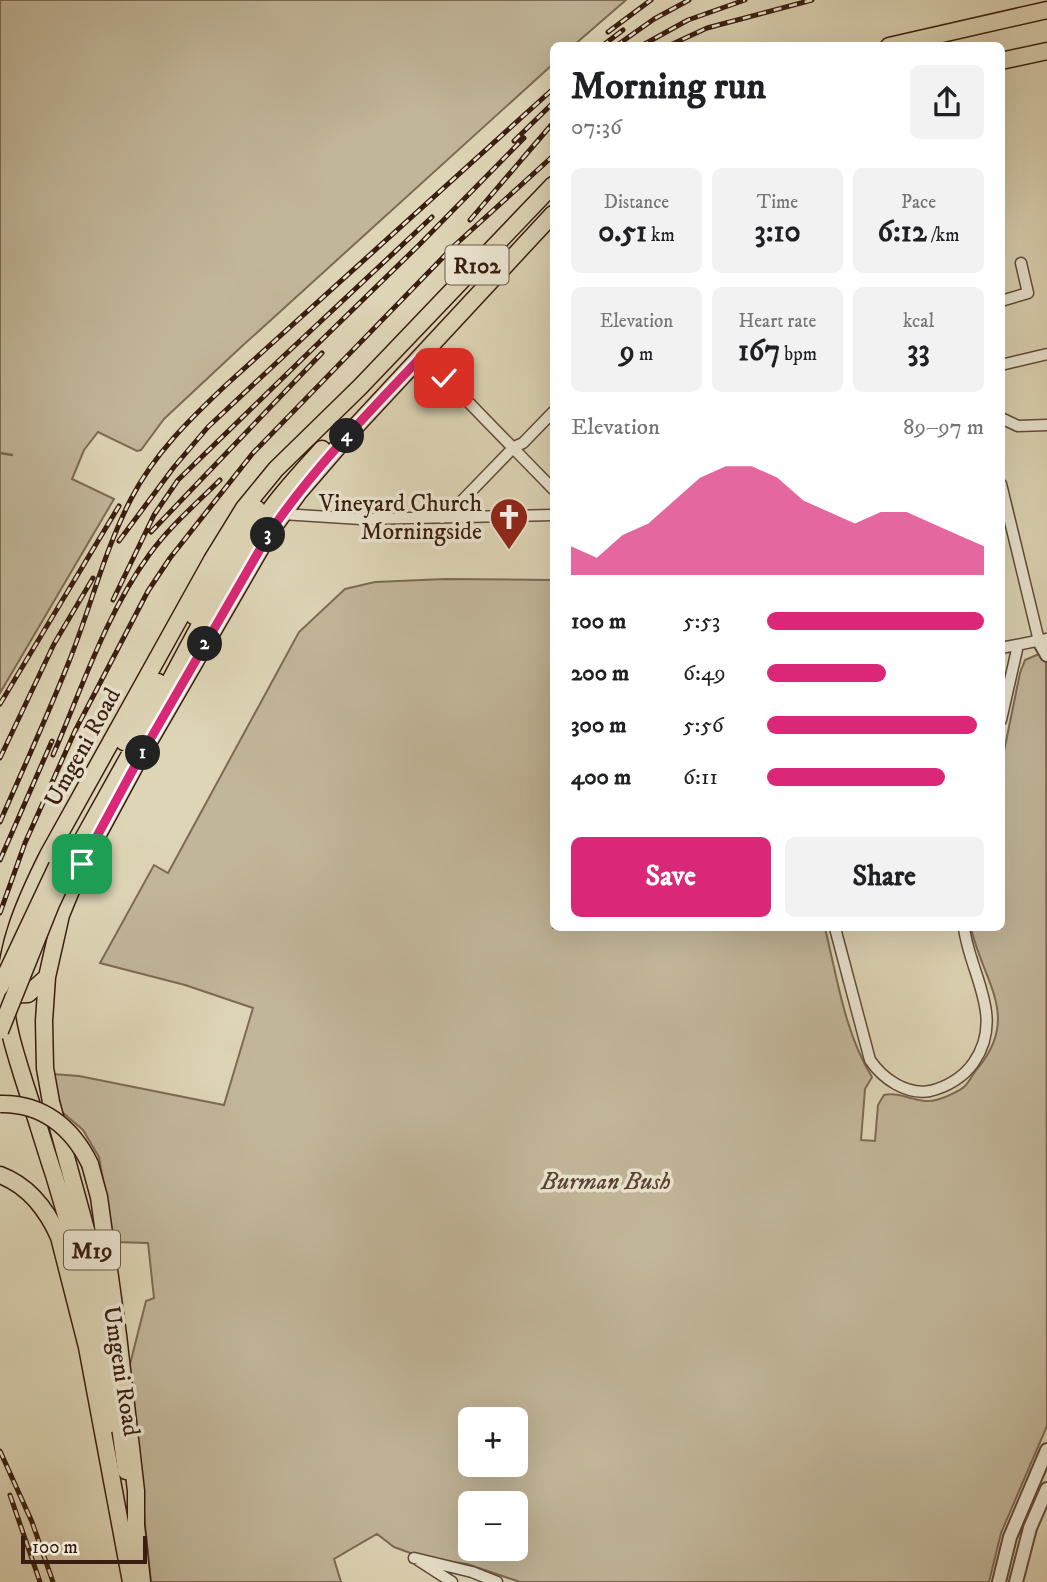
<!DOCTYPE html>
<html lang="en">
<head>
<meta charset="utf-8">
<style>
  body { margin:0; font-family:"IM FELL DW Pica",serif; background:#f2f2f2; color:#202124; height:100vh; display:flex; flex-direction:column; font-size:26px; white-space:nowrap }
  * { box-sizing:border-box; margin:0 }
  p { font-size:23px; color:#757577 }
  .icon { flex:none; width:38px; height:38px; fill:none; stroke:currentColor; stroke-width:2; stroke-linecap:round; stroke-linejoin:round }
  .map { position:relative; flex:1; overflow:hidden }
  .drawer { position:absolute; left:550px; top:42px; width:455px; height:889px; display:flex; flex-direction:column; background:#fff; border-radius:10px; box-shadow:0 7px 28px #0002 }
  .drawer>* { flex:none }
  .buttons { position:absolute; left:458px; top:1407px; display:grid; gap:14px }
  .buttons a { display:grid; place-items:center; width:70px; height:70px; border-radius:10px; background:#fff; box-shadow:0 7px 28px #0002; font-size:35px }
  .scale { position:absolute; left:21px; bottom:18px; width:126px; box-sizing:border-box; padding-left:7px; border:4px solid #391d0f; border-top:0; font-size:19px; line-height:24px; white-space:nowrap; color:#391d0f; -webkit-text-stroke:5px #eae4d0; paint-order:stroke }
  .pin { position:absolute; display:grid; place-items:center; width:60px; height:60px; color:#fff; margin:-30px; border-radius:14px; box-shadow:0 4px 10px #0006 }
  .km { position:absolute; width:35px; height:35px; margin:-18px; border-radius:50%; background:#222; color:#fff; font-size:19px; line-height:35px; text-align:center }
  .round { display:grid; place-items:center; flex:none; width:74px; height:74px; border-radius:10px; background:#f2f2f2 }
  .head { display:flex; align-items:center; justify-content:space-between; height:119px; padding:0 21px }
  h1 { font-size:38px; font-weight:800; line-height:52px }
  .stats { display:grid; grid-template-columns:repeat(3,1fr); gap:10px; height:119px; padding:7px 21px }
  .stats div { display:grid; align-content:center; border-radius:10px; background:#f2f2f2; text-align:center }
  .stats b { font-size:30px; font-weight:800 }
  .stats small { font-size:19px; font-weight:400 }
  .stats p { font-size:19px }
  .chart { height:196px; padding:14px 21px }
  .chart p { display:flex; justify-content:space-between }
  .chart svg { width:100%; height:126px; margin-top:7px; fill:#db2777; opacity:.7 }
  .primary-button { display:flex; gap:14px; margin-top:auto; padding:14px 21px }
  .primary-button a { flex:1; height:80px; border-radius:10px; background:#db2777; color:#fff; font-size:28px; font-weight:800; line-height:80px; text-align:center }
  .primary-button a+a { background:#f2f2f2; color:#202124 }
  ul { padding:0 21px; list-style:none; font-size:23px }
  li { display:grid; grid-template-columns:112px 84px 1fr; align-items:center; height:52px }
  li i { height:18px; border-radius:9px; background:#db2777 }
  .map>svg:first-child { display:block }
</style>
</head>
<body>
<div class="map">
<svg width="1047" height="1582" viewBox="0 0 1047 1582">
  <rect width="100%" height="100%" fill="#ded5b6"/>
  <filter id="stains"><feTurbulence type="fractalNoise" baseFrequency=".00286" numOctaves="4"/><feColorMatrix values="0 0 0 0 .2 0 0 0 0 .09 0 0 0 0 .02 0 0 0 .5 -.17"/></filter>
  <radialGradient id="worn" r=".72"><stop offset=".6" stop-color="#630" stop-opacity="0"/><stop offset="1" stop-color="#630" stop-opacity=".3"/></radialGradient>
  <path fill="#c2b69a" stroke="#7e6a54" stroke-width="2" fill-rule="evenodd" d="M0,0H626L574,45L553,46V64L240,348L164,419L141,450L137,451L98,432L84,450L72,479L114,499L0,693Z
    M445,579L553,580V928H825C837,977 845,1034 872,1077L865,1089L861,1140L875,1141L878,1105L884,1095C902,1091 919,1105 936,1100C944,1098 960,1091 965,1086C970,1081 973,1073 978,1068C1021,1016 983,982 971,928H1001V766L1020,673L1025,660L1039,654L1046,659L1047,1426L1001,1533L989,1582H520L467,1564L421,1557L394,1547L377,1534L334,1559L341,1582H151L129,1368L146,1301L154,1298L148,1243L114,1242L99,1157L83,1130L62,1112L53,1074L79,1076L224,1105L253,1008L185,985L100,963L154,865L168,873L299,632L345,589L375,582ZM471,1419H516V1465H471ZM471,1503H516V1549H471Z"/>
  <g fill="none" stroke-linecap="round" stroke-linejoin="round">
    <path stroke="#7a6651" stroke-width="2.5" d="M0,453L12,455"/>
    <defs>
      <path id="minor" d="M1001,301L1028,293L1021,263
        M421,357L445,378L553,489
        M1001,365L1047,354
        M1001,418L1018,426L1047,425
        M1001,484L1039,641
        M282,514L361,519L553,515
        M442,518L451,512L514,447L523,443L553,412
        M1001,648L1047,639
        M1001,720L1018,645
        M835,928L870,1060C883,1079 906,1095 930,1091C947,1087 964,1077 974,1062C1005,1017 970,974 964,928
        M414,1558L472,1572L497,1582
        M418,1560L452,1582"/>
      <path id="tertiary" d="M1039,641L1047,655
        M999,1582L1010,1537L1047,1450
        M1016,1582L1030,1528L1047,1489"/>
      <path id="primary" d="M889,46L1047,10
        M1001,61L1047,51
        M194,616L257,509
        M138,740C182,662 220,578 273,506C288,486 305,468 322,449
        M124,742L158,682
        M5,995L28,994L47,977
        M108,1425C98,1339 80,1257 54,1175C44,1145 35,1114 25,1084C16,1055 6,1026 5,996C5,945 26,899 48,855L212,560L244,508L276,469L360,387L553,185
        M126,1471L106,1323L93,1255L51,1102L45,1068L44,1021L47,977L61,915L82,864L136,764L270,532L299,492L356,426L553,214"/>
      <path id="trunk" d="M90,1164L99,1197L118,1335L136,1491V1525L142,1582
        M0,1175C29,1186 47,1210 59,1237L87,1347L131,1582"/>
    </defs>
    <use href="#minor" stroke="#624b39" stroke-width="13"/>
    <use href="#tertiary" stroke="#624b39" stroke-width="16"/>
    <use href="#primary" stroke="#391d0f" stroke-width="19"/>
    <use href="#trunk" stroke="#391d0f" stroke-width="19"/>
    <use href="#minor" stroke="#eae4d0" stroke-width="10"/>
    <use href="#tertiary" stroke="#eae4d0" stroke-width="12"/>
    <use href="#primary" stroke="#ded5b6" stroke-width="16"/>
    <use href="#trunk" stroke="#ded5b6" stroke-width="16"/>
    <defs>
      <path id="rail" d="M608,32L651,0
        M602,46L623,30
        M616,46L654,19L689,0
        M641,46L688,20L745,0
        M668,46L707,28L812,0
        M514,141L553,103
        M523,158L553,123
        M470,220L529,151
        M151,532L322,353
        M119,541L174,467L208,427L432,217
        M113,600L154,515L178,480L419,245L524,138
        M0,704L119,506
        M53,755C82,688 106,614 149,555C169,527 196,504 220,480
        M0,758L54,644L93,578
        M0,822C23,769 47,717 68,664C90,610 104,551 131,499C154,454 190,419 226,385L553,89
        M0,860L52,741
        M0,913L25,843L75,731L148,591L170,558L253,453L455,245L553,156
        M0,1451L32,1522L53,1582
        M10,1495L40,1582"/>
    </defs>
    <use href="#rail" stroke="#391d0f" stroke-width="5"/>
    <use href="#rail" stroke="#eae4d0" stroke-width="2.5" stroke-dasharray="8" stroke-linecap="butt"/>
    <defs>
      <path id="primary-bridge" d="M0,987L57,866
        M0,1031L51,904L75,853L129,756"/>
      <path id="trunk-bridge" d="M0,1104C42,1103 72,1127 90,1164"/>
    </defs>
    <use href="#primary-bridge" stroke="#391d0f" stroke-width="19" stroke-linecap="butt"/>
    <use href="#trunk-bridge" stroke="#391d0f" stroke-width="19" stroke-linecap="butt"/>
    <use href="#primary-bridge" stroke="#ded5b6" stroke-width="16"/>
    <use href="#trunk-bridge" stroke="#ded5b6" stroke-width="16"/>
  </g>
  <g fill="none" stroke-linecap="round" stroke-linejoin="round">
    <defs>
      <path id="route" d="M82,864L136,764L270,532C313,469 368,413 421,357L444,378"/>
    </defs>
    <use href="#route" stroke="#fff" stroke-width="14"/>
    <use href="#route" stroke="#db2777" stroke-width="9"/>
  </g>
  <defs>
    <symbol id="church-pin" viewBox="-11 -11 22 30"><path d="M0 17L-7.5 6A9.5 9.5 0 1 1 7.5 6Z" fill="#8f2418" stroke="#eae4d0"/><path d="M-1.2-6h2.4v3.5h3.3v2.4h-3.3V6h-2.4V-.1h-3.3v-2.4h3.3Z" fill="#fff"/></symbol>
  </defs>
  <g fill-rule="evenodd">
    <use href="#church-pin" x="487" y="495" width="44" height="60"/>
  </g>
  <g text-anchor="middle" stroke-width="7" stroke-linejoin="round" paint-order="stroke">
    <g fill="#eae4d0" stroke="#6e5949" stroke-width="2">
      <rect x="445.5" y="245.5" width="63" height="39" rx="5"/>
      <rect x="64" y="1230.5" width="56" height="39" rx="5"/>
    </g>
    <g font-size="23" font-weight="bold" fill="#391d0f">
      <text x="477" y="273">R102</text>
      <text x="92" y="1258">M19</text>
    </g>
    <g font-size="24" fill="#391d0f" stroke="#eae4d0" text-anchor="end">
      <text x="482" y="511">Vineyard Church<tspan x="482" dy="28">Morningside</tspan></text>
    </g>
    <g font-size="24" fill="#391d0f" stroke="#eae4d0">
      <text transform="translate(82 747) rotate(-61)" y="8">Umgeni Road</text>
      <text transform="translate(122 1371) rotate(81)" y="8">Umgeni Road</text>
    </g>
    <g font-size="24" font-style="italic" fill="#5b4332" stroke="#eae4d0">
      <text x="606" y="1189">Burman Bush</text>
    </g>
  </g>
  <rect width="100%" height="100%" filter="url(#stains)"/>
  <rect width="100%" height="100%" fill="url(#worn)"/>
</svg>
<div class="buttons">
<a>+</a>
<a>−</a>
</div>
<div class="scale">100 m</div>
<div class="pin" style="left:82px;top:864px;background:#1e9e55"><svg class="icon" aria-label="arrive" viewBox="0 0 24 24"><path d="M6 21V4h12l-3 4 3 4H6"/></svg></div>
<div class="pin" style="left:444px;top:378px;background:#d93025"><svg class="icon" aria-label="check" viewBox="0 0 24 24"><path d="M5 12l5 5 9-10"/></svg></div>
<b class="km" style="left:143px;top:753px">1</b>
<b class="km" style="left:205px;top:644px">2</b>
<b class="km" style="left:268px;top:535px">3</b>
<b class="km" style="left:347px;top:436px">4</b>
<section class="drawer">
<div class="head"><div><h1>Morning run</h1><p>07:36</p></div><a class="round"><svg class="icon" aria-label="share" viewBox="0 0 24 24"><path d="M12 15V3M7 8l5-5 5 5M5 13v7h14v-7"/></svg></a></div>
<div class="stats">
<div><p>Distance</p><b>0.51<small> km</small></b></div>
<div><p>Time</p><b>3:10</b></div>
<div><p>Pace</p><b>6:12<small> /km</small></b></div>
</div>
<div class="stats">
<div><p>Elevation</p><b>9<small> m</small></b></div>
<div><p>Heart rate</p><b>167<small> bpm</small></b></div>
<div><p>kcal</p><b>33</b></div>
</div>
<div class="chart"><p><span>Elevation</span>89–97 m</p>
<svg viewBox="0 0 160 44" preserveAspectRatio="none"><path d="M0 44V34L10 38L20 30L30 26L40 18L50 10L60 6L70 6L80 10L90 18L100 22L110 26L120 22L130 22L140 26L150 30L160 34V44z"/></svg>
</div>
<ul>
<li><b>100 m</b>5:53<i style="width:100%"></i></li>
<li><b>200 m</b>6:49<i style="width:55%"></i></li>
<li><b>300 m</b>5:56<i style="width:97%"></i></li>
<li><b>400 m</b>6:11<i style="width:82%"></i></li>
</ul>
<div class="primary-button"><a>Save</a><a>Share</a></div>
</section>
</div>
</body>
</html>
